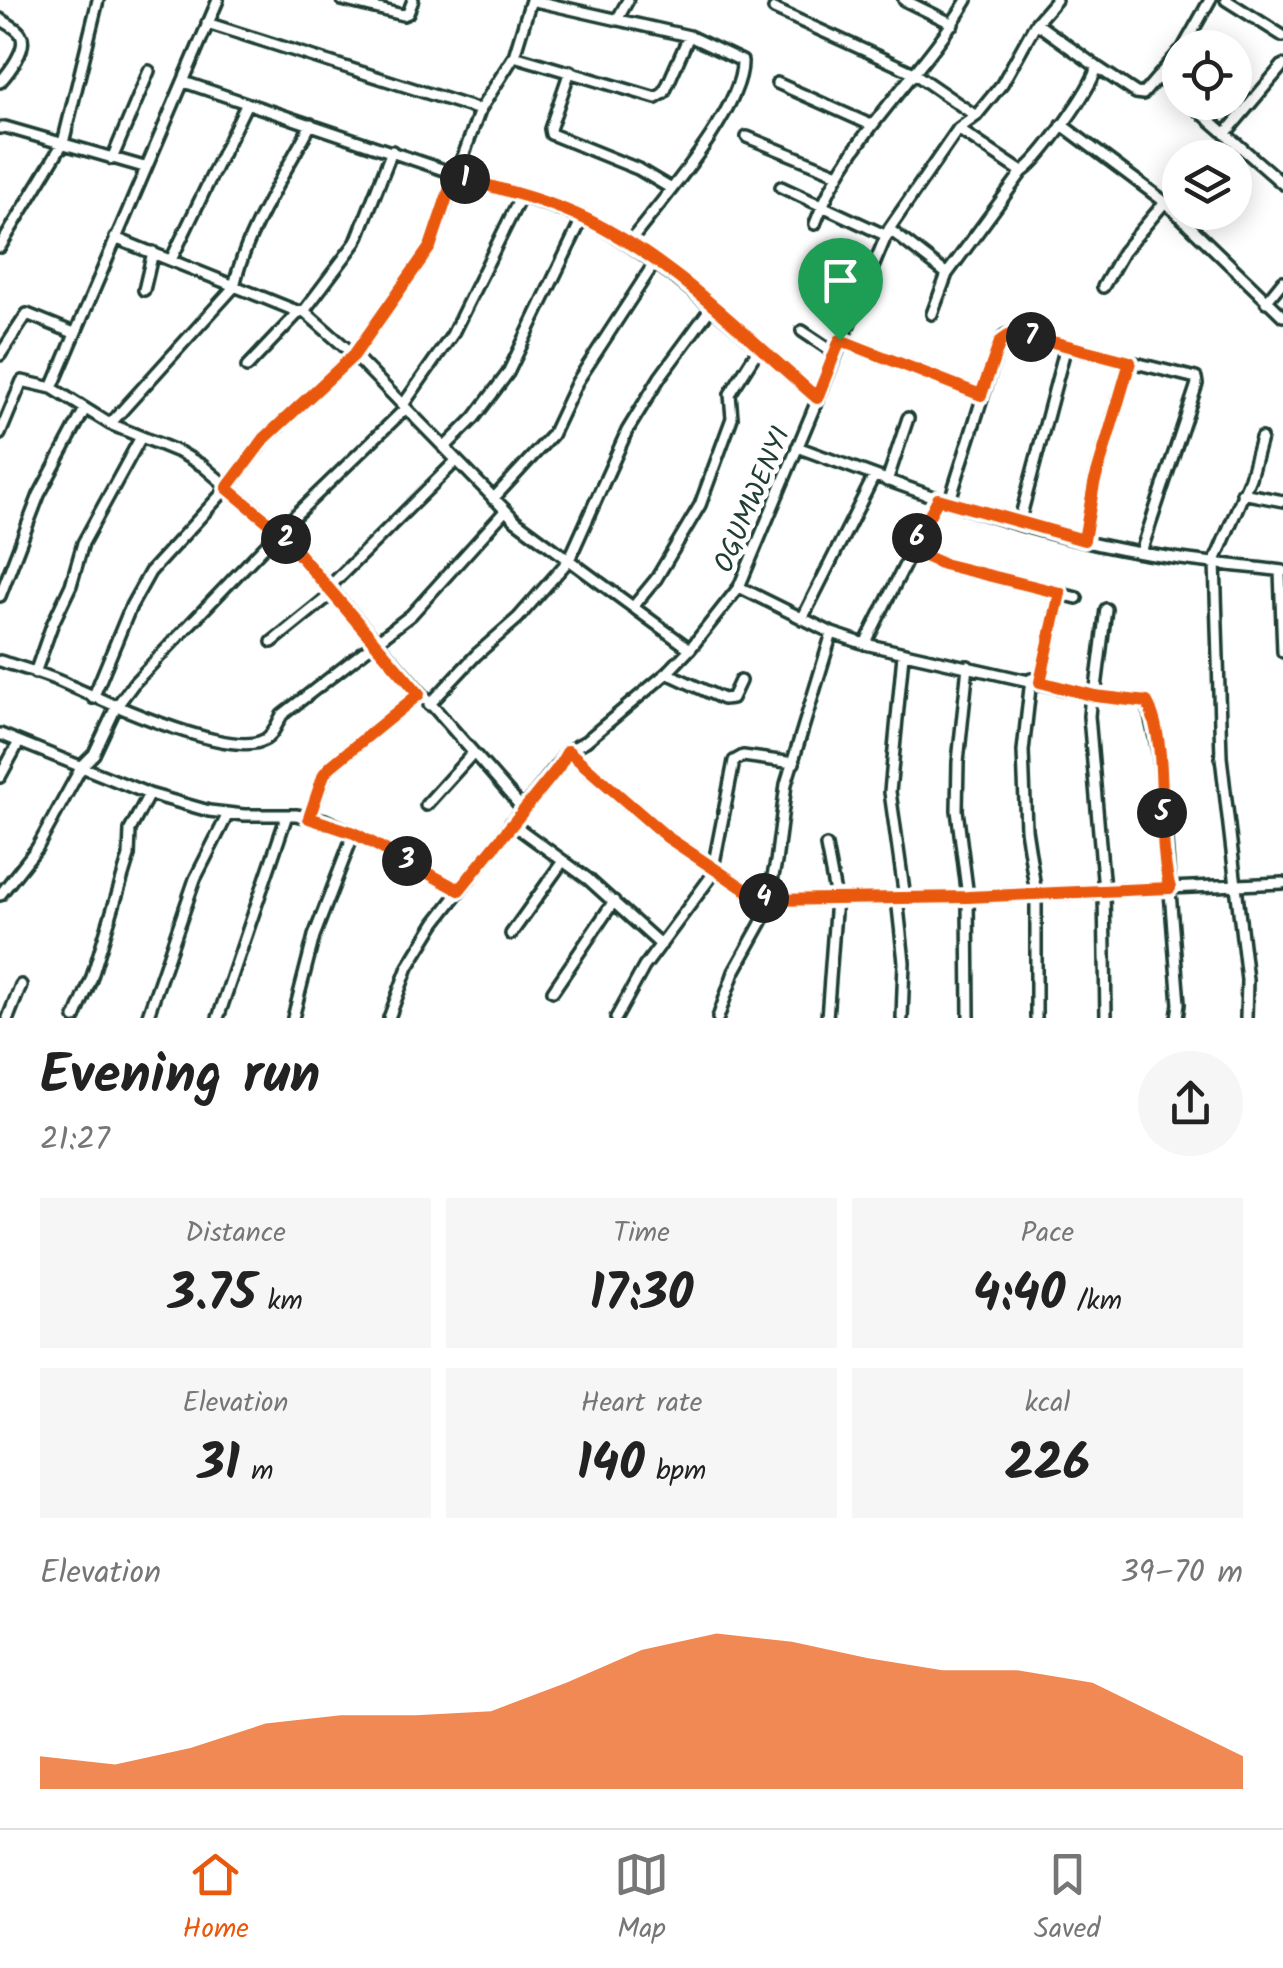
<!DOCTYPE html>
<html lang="en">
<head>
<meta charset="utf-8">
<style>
  body { margin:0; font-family:Kalam,sans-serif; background:#f6f6f6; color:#222; height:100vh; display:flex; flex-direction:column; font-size:38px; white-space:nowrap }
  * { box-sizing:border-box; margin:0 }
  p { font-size:32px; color:#767676 }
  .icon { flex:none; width:55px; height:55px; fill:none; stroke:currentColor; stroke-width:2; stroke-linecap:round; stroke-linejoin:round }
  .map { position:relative; height:1018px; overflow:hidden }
  .side { display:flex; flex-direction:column; background:#fff; flex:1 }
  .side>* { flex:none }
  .buttons { position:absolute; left:1162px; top:30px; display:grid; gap:20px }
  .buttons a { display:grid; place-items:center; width:90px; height:90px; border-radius:50%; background:#fff; box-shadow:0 5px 25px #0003; font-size:50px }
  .pin { position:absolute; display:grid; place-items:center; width:85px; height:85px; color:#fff; margin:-102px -42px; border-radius:50% 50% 50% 0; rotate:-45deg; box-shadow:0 0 10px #0007 }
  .pin .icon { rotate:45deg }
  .km { position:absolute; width:50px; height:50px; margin:-25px; border-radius:50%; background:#222; color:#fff; font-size:28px; line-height:50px; text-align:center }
  .round { display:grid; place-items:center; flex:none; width:105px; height:105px; border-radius:52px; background:#f6f6f6 }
  .overview { display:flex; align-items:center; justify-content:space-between; height:170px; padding:0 40px }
  h1 { font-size:55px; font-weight:700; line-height:75px }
  .stats { display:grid; grid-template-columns:repeat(3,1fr); gap:15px; height:170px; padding:10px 40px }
  .stats div { display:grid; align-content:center; border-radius:0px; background:#f6f6f6; text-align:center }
  .stats b { font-size:50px; font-weight:700 }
  .stats small { font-size:28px; font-weight:400 }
  .stats p { font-size:28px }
  .chart { height:280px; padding:20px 40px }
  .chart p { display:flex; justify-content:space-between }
  .chart svg { width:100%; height:180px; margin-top:10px; fill:#ea580c; opacity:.7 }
  .tabs { display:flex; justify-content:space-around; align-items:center; height:140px; border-top:2px solid #e0e0e0; background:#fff; font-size:28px; color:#767676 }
  .tabs a { display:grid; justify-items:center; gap:5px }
  .tabs .selected { color:#ea580c }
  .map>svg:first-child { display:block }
</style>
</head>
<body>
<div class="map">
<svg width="1283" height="1018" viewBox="0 0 1283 1018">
  <rect width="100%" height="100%" fill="#fff"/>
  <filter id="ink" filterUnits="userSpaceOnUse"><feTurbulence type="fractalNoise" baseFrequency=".01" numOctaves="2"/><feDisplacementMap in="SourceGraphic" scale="20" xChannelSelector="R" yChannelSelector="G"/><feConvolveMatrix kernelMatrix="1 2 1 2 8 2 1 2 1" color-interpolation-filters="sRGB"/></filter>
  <g filter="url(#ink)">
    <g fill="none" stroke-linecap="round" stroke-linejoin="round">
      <defs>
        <path id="minor" d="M218,0L52,388L110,424L181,453L203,466L279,531L522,808
          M342,0L403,15L408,13L413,0
          M531,0L689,36L742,61C744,109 659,203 629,243
          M904,0L953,24
          M1226,0L1283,36
          M774,9L912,72L976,116
          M0,19C6,23 18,28 21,35C28,48 9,72 0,82
          M617,20L628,0
          M207,23L480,110
          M1183,48L1210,0
          M514,56L656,98L664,93L689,36
          M1097,67L1136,93L1143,94L1180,51
          M570,71L550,129L551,134L638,169L670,188
          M1158,77L1180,95
          M184,82L583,217C671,265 742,333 817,398
          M777,83L871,125
          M1189,102L1283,184
          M1062,125L1165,202L1283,316
          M0,128L5,127L144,167
          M958,129L1022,172C1041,159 1091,89 1097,67L1036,23
          M1225,134L1283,65
          M747,137L838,174
          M112,159L149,71
          M781,187L887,236
          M815,224C847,136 921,78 967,0
          M889,229L947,274L932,314
          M115,238L299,312L304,311L354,355L516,521L690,649
          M0,247L63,143L98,0
          M171,260L246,105
          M947,274L1022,172
          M1103,287L1123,252L1165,202
          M144,290L153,252
          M1266,302L1283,281
          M304,311L356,242L392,151
          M802,331L835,353
          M840,340L981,395
          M1066,346L1196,378L1197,384L1141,552
          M0,355L27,314L74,333
          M247,367L299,312
          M403,405L452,335L521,196
          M110,424L234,287C245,233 285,174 311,124
          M0,434L22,381L52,388
          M797,447C913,490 1032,537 1154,555C1197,562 1240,566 1283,571
          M444,448L474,418L508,373L583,217
          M887,481L908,418
          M1242,493L1283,501
          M493,499L552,435L577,382L655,262
          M949,503L1000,342L1005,335L1014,332L1066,346L1019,523
          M1084,540L1094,484L1130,362
          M911,550L943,564L1077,598
          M1280,571L1283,652
          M329,587L455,462
          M739,587L832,633L865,644L1095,696L1147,702L1159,755L1179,1004L1177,1018
          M0,596L39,495L85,409
          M633,607L656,579L700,505L732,418L730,394L759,348
          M802,619L874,476
          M272,642L334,592
          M865,644L938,499
          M903,655L890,792L905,898
          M0,661C22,668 45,674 66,684C102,700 229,759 264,740C273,736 277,723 282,715L411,615L505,511
          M968,666L958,762L957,810L968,897L969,1018
          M35,673L52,625L71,585L83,543L141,437
          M667,673L723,699L732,698L740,681
          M1031,679L1023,751L1026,829L1036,894V1018
          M1040,682L1060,593
          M1091,695L1089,716L1104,890L1106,1018
          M1095,696L1106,609
          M93,698L131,606L150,572L227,488L265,439L354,355L430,247L480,110L514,56L531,0
          M429,705L476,655L518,618L569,560L627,431L660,377L713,305
          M0,734L149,794L209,811L244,815H296L325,820L354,833L459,890
          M568,751L667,837L753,894L769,900L968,897L1283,883
          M0,777L19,742
          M426,805L473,753
          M309,818L325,774L331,766L419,694
          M511,823L588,879L661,945
          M826,846L836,899L827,1018
          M713,868L734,761L743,756L794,763
          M0,895L37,848L82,766L94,754L116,707L134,683L279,531L406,408
          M897,898L904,962L902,1018
          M511,934L563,861
          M553,991L614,901
          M8,1018L21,985
          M75,1018L91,980L129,856L130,830L149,794
          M147,1018L195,879L228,814
          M218,1018L287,815
          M293,1018L314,936L354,833
          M389,1018L408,967L435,923L568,751L586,741L667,673L690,649L739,587L889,229L958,129L976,116L1002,84L1036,23L1056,0
          M616,1018L644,967L716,870
          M718,1018L734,972L764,918L776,862L786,784L832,633
          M1246,1018L1247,980L1221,757L1215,561L1250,478L1261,438"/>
      </defs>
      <use href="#minor" stroke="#1f3d34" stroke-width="16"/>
      <use href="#minor" stroke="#fff" stroke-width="9"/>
    </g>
  </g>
  <g fill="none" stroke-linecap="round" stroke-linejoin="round" filter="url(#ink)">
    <defs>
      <path id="route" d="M454,176C498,189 545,199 586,219C674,261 744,335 817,398L840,340L981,395L1000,342L1014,332L1130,362L1094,484L1084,540L938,499L911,550L943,564L1060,593L1040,682L1095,696L1147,702C1171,746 1155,836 1170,888L968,897L768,900L752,894L667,837L568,751L558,768L459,890L354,833L309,818L324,774L331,766L419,694L279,531L227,488L264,439L354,355L430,247Z"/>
    </defs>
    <use href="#route" stroke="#fff" stroke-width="20"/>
    <use href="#route" stroke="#ea580c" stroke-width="12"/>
  </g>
  <g text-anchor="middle" stroke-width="10" stroke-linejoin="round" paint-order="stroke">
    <g font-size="28" fill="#1f3d34" stroke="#fff">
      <text transform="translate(751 499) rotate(-67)" y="10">OGUMWENYI</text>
    </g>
  </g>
</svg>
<div class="buttons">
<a><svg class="icon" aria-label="locate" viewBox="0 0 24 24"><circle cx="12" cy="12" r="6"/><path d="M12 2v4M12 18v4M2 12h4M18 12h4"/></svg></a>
<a><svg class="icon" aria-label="layers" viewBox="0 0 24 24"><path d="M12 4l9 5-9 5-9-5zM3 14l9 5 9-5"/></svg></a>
</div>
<div class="pin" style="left:840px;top:340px;background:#1e9e55"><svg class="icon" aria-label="arrive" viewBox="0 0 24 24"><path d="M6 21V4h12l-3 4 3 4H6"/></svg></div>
<b class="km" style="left:465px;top:179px">1</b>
<b class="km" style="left:286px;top:539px">2</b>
<b class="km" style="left:407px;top:861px">3</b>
<b class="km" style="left:764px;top:898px">4</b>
<b class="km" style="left:1162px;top:813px">5</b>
<b class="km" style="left:917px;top:538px">6</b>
<b class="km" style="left:1031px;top:337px">7</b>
</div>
<section class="side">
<div class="overview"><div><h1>Evening run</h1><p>21:27</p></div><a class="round"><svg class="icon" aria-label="share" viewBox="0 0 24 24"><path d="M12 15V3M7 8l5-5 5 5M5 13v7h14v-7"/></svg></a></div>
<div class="stats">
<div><p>Distance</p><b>3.75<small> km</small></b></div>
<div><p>Time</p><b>17:30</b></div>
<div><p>Pace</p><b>4:40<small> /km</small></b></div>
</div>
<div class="stats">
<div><p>Elevation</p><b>31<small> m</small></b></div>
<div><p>Heart rate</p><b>140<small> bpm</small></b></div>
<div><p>kcal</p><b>226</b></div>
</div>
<div class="chart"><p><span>Elevation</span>39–70 m</p>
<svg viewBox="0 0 160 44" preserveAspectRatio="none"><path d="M0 44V36L10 38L20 34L30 28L40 26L50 26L60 25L70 18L80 10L90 6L100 8L110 12L120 15L130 15L140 18L150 27L160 36V44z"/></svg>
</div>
</section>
<nav class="tabs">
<a class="selected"><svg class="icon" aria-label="home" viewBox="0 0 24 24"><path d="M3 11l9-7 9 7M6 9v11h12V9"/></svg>Home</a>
<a><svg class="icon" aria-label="map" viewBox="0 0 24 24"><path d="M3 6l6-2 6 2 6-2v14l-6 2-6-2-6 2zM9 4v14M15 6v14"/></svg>Map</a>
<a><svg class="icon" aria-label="saved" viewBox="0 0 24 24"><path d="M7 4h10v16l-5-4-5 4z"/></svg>Saved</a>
</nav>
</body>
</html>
